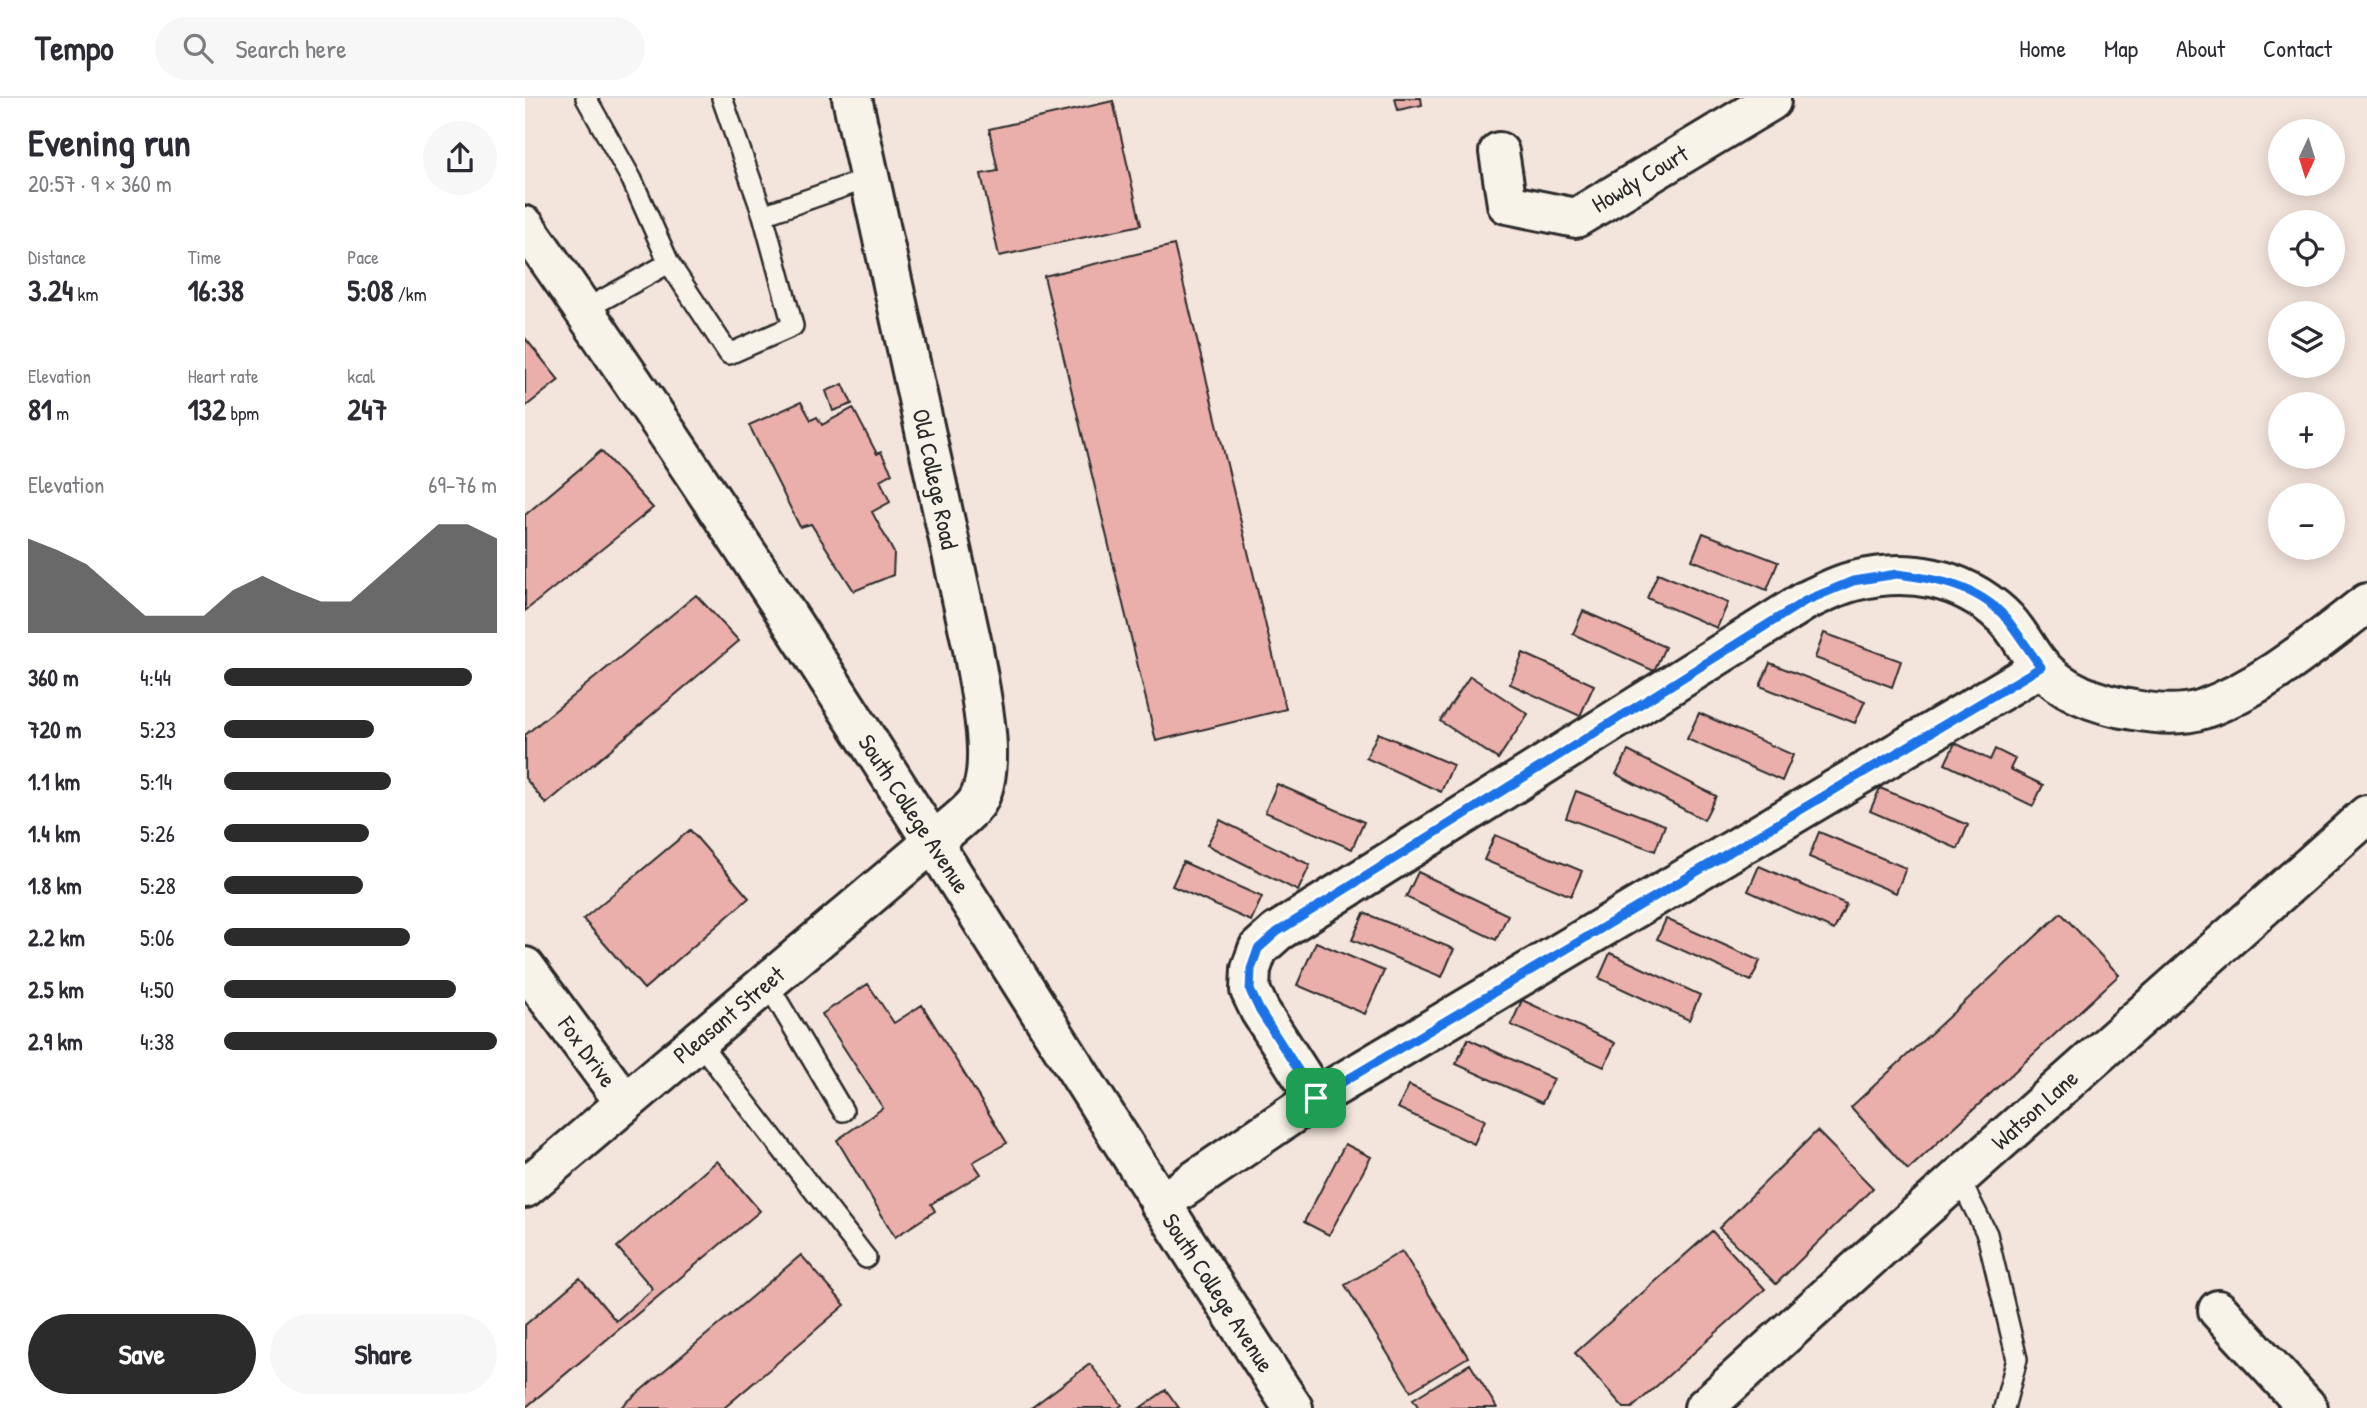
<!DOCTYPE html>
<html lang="en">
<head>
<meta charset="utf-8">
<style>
  body { margin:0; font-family:"Patrick Hand",sans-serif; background:#f7f7f7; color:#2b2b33; height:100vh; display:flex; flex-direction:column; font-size:26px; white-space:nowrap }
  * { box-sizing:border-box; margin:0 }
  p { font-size:23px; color:#7c7c81 }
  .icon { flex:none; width:38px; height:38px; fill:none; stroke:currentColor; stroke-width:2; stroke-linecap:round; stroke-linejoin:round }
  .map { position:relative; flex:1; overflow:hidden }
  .sheet { display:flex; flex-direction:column; background:#fff; width:525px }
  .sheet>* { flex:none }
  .needle { width:46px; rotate:184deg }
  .tools { position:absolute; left:1743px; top:21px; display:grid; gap:14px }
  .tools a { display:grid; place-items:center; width:77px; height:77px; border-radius:50%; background:#fff; box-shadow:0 4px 18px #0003; font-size:35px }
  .pin { position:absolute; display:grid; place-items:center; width:60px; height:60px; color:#fff; margin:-30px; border-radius:14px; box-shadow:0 4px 10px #0006 }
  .round { display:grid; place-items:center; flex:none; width:74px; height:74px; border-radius:37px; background:#f7f7f7 }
  .headline { display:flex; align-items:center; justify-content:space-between; height:119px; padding:0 28px }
  h1 { font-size:38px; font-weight:700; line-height:52px }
  .metrics { display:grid; grid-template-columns:repeat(3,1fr); gap:10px; height:119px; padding:7px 28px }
  .metrics div { display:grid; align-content:center }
  .metrics b { font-size:30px; font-weight:700 }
  .metrics small { font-size:19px; font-weight:400 }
  .metrics p { font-size:19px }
  .chart { height:196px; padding:14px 28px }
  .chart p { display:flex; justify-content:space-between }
  .chart svg { width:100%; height:126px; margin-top:7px; fill:#2b2b2b; opacity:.7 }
  .action { display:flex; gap:14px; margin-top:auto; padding:14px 28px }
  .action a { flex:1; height:80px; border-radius:42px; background:#2b2b2b; color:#fff; font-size:28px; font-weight:700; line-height:80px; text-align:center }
  .action a+a { background:#f7f7f7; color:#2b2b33 }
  ul { padding:0 28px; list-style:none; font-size:23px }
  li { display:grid; grid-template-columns:112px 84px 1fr; align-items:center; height:52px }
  li i { height:18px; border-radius:9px; background:#2b2b2b }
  header { display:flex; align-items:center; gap:42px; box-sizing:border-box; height:98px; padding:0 35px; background:#fff; border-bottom:2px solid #e1e1e2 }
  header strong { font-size:33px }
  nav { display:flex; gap:38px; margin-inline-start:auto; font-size:24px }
  .search { width:490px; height:63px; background:#f7f7f7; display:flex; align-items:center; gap:18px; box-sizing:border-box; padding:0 24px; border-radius:38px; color:#7c7c81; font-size:26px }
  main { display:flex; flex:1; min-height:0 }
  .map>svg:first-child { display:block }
</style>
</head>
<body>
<header>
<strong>Tempo</strong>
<div class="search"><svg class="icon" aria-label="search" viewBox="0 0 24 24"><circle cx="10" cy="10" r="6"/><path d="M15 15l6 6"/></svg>Search here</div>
<nav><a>Home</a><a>Map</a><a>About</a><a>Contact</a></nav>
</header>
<main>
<section class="sheet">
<div class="headline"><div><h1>Evening run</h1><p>20:57 · 9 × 360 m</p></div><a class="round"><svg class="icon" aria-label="share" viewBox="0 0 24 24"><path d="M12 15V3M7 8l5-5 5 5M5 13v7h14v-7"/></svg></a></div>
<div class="metrics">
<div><p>Distance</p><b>3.24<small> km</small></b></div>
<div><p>Time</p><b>16:38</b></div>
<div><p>Pace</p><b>5:08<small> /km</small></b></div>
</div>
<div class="metrics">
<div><p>Elevation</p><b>81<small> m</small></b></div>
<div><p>Heart rate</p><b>132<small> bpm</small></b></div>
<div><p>kcal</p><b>247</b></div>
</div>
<div class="chart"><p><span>Elevation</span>69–76 m</p>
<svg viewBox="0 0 160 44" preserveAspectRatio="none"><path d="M0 44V11L10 15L20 20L30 29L40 38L50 38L60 38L70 29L80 24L90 29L100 33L110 33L120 24L130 15L140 6L150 6L160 11V44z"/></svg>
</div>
<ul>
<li><b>360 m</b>4:44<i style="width:91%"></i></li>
<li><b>720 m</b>5:23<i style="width:55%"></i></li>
<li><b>1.1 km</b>5:14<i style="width:61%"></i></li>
<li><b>1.4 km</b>5:26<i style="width:53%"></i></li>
<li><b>1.8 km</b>5:28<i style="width:51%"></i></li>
<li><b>2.2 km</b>5:06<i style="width:68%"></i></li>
<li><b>2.5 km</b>4:50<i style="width:85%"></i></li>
<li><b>2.9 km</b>4:38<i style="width:100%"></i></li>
</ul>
<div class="action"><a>Save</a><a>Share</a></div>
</section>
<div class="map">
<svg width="1842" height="1310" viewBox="0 0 1842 1310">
  <rect width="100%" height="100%" fill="#f4e5dc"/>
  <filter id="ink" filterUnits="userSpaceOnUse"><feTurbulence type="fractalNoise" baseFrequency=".0143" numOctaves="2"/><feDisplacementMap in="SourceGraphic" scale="14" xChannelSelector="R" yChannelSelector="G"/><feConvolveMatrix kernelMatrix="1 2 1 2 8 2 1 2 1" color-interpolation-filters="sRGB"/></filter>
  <g filter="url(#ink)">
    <path fill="#eaafaa" stroke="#2b2b2b" stroke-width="2" d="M870,0H896L897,7L873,12Z
      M588,3L616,127L474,158L456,76L473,73L464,31Z
      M649,147L761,611L631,643L519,178Z
      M0,240L34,282L0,309Z
      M318,286L327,306L308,313L301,293Z
      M276,304L286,322L292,319L297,327L328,310L352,356L356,354L367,375L355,382L365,404L347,414L369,455L368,477L329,493L286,426L275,429L224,327Z
      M76,353L128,410L0,513V417Z
      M1178,435L1253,464L1242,492L1167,462Z
      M1133,475L1203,505L1192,530L1122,500Z
      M171,497L214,543L21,706L0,680V637Z
      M1058,513L1140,549L1129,573L1048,536Z
      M1299,535L1376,563L1367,589L1290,560Z
      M998,555L1069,587L1055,618L985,586Z
      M1245,565L1340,603L1330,625L1235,588Z
      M945,578L1003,616L973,661L915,623Z
      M1174,615L1268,657L1257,683L1162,641Z
      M853,635L928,667L916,694L841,660Z
      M1430,645L1465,662L1470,651L1490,661L1485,671L1518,687L1508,708L1420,666Z
      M1103,653L1191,698L1179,722L1091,676Z
      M752,686L839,724L827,751L740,714Z
      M1355,690L1443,727L1433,751L1345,713Z
      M1051,693L1140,727L1130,753L1041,720Z
      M695,722L785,767L773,793L682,747Z
      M165,732L224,800L119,891L58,821Z
      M1294,734L1381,770L1371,795L1284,759Z
      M970,737L1057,773L1046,798L959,762Z
      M658,764L737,799L726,823L647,788Z
      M1234,768L1321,806L1309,832L1223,793Z
      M893,774L983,817L971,842L881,799Z
      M839,815L929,851L917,879L827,842Z
      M1536,815L1594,877L1383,1072L1326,1009Z
      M1141,821L1235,863L1226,883L1132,841Z
      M791,844L859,873L840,916L772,887Z
      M1085,855L1175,897L1164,922L1074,880Z
      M343,886L369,925L397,907L482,1045L448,1064L456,1076L406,1106L410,1113L370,1139L312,1042L358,1010L297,916Z
      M997,902L1090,945L1079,969L986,927Z
      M943,941L1029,981L1017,1005L931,966Z
      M884,987L960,1022L949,1046L873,1010Z
      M1292,1033L1348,1090L1251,1186L1194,1130Z
      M820,1046L846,1059L804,1137L779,1124Z
      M192,1063L235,1113L0,1310V1227L55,1180L91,1223L128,1191L92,1149Z
      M1187,1133L1240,1191L1107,1310H1099L1050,1255Z
      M877,1153L943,1259L886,1293L820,1187Z
      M276,1157L320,1207L199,1310H95Z
      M565,1266L597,1307L593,1310H506Z
      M945,1266L972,1310H894L888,1301Z
      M641,1292L654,1310H615Z"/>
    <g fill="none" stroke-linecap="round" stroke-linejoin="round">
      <defs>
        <path id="lane" d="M61,0L107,82L144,165L204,256L268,228L238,117L197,0
          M238,117L344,80
          M59,212L144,165
          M242,885L318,1013
          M173,943L341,1160
          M1434,1080L1462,1136L1492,1261L1479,1310"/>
        <path id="street" d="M974,54L982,106L1051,120L1246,3V0
          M0,869L100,1005
          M791,1000L735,913L725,892L726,871L733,851L752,834L1280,503C1296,496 1312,487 1329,483C1383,469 1436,479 1477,517C1493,531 1501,552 1515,568C1539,594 1575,607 1609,612C1630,616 1657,618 1678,611C1739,589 1791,544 1842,505
          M0,1090L408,744
          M635,1106L791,1000L1516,569
          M1693,1212L1783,1310
          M1179,1310L1392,1117L1842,717"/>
        <path id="secondary" d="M327,0L448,551C454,591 474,668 452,704C444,716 419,734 408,744
          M0,128C271,512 511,916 768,1310"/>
      </defs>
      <use href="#lane" stroke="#2b2b2b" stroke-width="24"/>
      <use href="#street" stroke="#2b2b2b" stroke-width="44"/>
      <use href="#secondary" stroke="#2b2b2b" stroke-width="44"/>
      <use href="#lane" stroke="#f7f3e8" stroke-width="19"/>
      <use href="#street" stroke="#f7f3e8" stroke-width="38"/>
      <use href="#secondary" stroke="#f7f3e8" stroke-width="38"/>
    </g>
  </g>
  <g fill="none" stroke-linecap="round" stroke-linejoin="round" filter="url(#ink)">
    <defs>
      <path id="route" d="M1372,476C1412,481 1453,488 1481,520C1493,535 1504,553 1516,569L791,1000L735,913L725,892L726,871L733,851L752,834L1280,503L1328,483Z"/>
    </defs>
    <use href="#route" stroke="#fff" stroke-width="14"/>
    <use href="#route" stroke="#1a73e8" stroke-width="9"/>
  </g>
  <g text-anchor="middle" stroke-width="6" stroke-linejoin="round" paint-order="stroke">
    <g font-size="24" fill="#2b2b2b" stroke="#f7f3e8">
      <text transform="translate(1115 81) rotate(-31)" y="8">Howdy Court</text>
      <text transform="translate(410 381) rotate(78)" y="8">Old College Road</text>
      <text transform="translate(389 716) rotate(57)" y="8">South College Avenue</text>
      <text transform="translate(204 917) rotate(-40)" y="8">Pleasant Street</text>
      <text transform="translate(62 954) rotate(54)" y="8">Fox Drive</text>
      <text transform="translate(1510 1012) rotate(-42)" y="8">Watson Lane</text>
      <text transform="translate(693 1195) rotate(57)" y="8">South College Avenue</text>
    </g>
  </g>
</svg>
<div class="tools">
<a><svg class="needle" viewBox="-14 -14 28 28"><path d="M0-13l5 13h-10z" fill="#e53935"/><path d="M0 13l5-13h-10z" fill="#7c7c81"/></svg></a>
<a><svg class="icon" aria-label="locate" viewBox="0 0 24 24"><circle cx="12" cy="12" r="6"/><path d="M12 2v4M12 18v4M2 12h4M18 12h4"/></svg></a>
<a><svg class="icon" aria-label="layers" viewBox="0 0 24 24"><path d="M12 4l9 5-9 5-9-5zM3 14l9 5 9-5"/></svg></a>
<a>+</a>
<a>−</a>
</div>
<div class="pin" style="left:791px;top:1000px;background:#1e9e55"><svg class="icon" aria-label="arrive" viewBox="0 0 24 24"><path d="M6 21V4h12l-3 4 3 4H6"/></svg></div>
</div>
</main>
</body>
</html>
